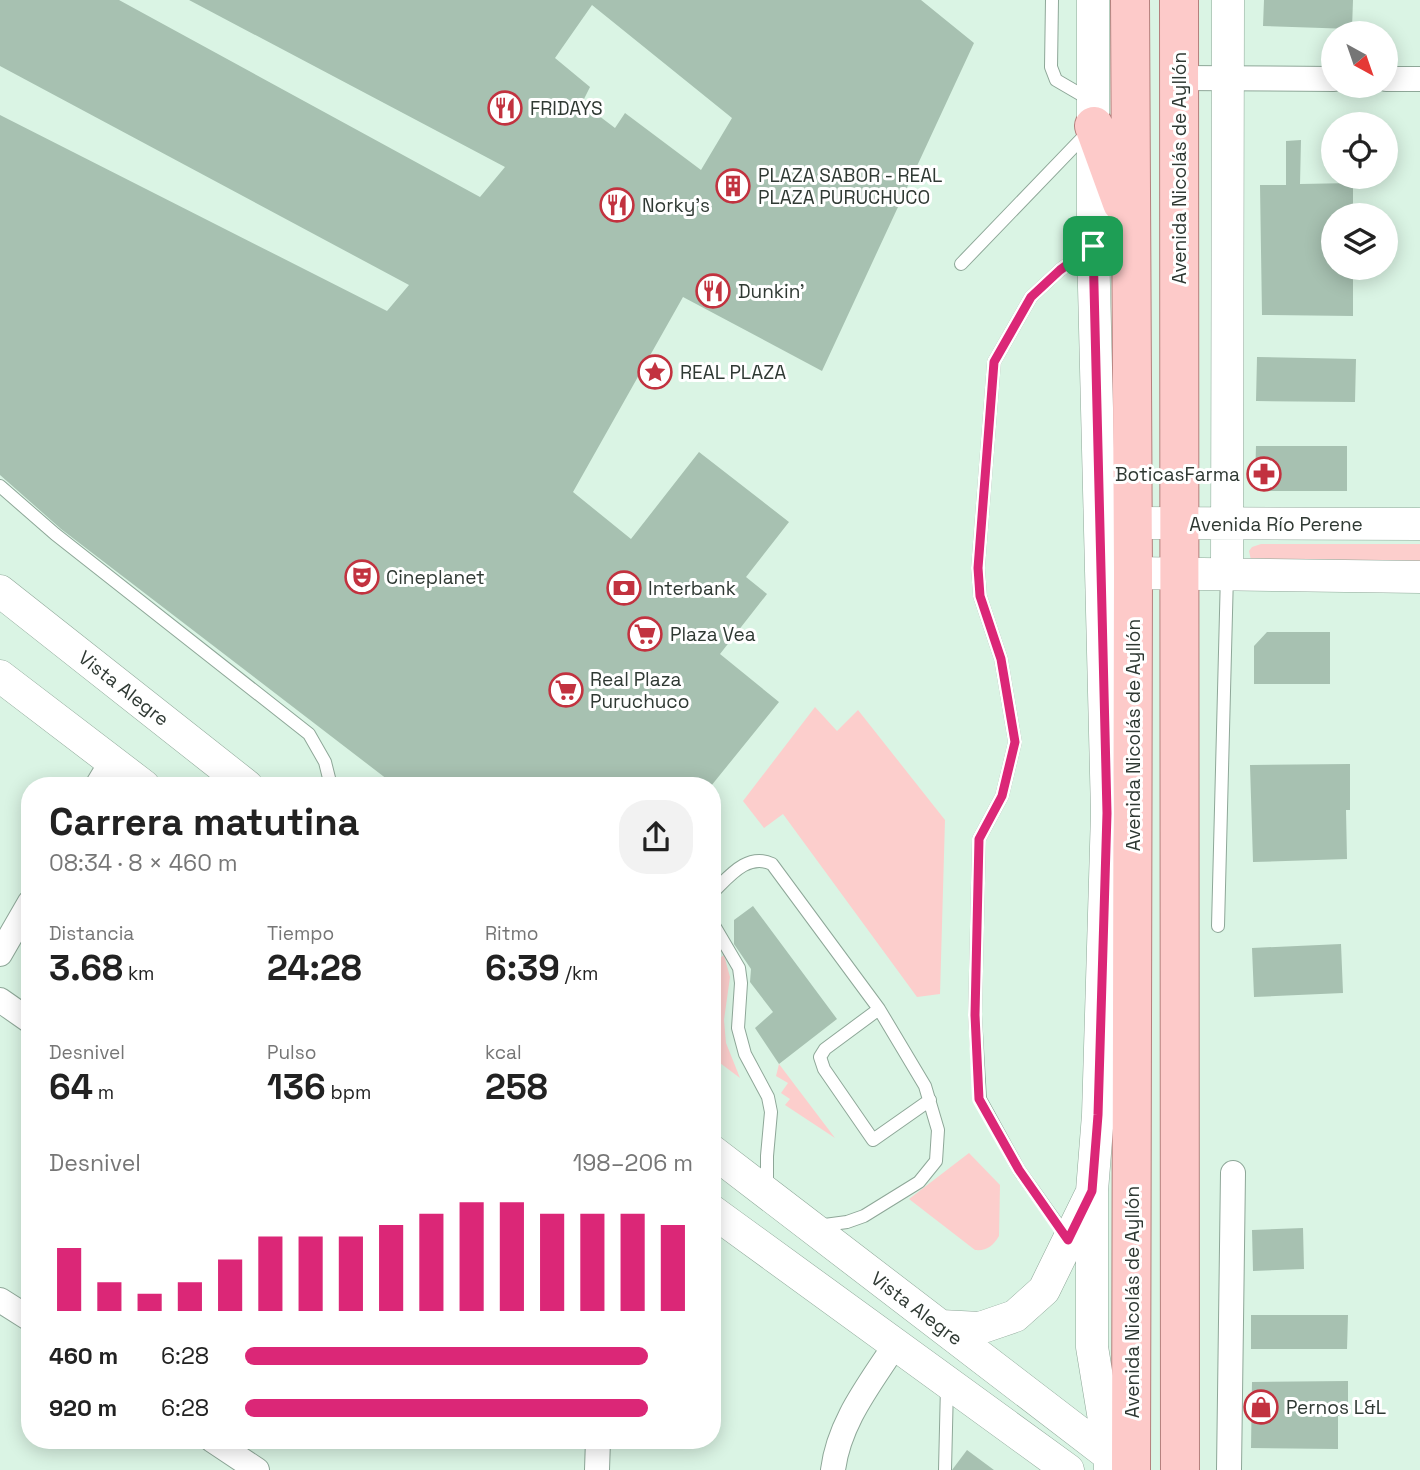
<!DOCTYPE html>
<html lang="es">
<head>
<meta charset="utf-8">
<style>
  body { margin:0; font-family:"Space Grotesk",sans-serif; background:#f2f2f2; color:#222; height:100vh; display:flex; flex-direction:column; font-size:26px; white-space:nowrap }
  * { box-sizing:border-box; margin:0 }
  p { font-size:23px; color:#767676 }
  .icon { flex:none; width:38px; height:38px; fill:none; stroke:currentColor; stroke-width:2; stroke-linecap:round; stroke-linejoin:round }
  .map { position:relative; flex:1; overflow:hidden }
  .drawer { position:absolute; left:21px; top:777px; width:700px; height:672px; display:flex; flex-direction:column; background:#fff; border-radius:28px; box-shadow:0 4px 18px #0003 }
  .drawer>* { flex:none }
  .needle { width:46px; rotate:140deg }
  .tools { position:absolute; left:1321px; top:21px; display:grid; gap:14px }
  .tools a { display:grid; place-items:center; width:77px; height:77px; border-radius:50%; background:#fff; box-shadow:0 4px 18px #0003; font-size:35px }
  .pin { position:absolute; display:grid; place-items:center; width:60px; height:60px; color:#fff; margin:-30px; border-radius:14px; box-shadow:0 4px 10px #0006 }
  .round { display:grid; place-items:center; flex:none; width:74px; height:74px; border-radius:28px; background:#f2f2f2 }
  .headline { display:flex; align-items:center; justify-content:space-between; height:119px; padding:0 28px }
  h1 { font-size:38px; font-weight:700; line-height:52px }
  .figures { display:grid; grid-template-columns:repeat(3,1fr); gap:10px; height:119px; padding:7px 28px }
  .figures div { display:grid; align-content:center }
  .figures b { font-size:35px; font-weight:700 }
  .figures small { font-size:19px; font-weight:400 }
  .figures p { font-size:19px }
  .chart { height:196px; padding:14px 28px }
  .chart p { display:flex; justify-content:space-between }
  .chart svg { width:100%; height:126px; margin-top:7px; stroke:#db2777; stroke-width:6 }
  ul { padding:0 28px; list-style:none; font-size:23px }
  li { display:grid; grid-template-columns:112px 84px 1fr; align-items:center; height:52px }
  li i { height:18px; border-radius:9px; background:#db2777 }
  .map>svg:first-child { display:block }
</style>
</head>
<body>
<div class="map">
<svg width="1420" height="1470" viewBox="0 0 1420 1470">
  <rect width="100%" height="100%" fill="#daf4e4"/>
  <path fill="#fccecc" d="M1261,544H1420V567L1251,560L1249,551L1252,547Z
    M815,707L837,731L858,710L945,820L940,994L917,997L783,814L764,828L743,801Z
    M724,955L730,977L724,1020L726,1043L740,1078L712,1057V964Z
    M779,1064L835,1138L785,1105L790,1099L781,1093L788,1083L776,1076Z
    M969,1153L1000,1185L999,1236C993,1246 987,1251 975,1250L909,1199Z"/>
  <path fill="#a7c1b1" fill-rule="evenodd" d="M0,0H119L480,197L505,167L189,0H921L974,43L822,371L683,297L573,492L631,539L699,452L789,522L746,577L767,594L720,654L779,702L711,786H396L61,529L0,475V115L387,311L409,285L0,66ZM592,5L732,118L701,170L625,113L615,128L582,103L590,87L555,58Z
    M1264,0H1353L1352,29L1263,26Z
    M1301,140L1300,184L1353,183V215H1334V268H1353V316L1262,315L1260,185H1286V141Z
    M1257,357L1356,359L1355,402L1256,401Z
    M1256,446H1347V491H1268L1255,480Z
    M1267,632H1330V684H1254V646Z
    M1350,764V810H1346L1347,859L1253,862L1250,765Z
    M753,906L837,1019L779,1064L755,1028L773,1012L750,982L751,969L734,944V920Z
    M1341,944L1343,993L1254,997L1252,948Z
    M1303,1228L1304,1269L1253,1271L1252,1230Z
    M1251,1315H1348L1347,1349H1251Z
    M1348,1381V1415L1338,1416V1449L1251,1448L1252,1382Z
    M967,1450L994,1470H952Z"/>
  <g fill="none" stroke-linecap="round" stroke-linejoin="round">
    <defs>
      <path id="service" d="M1052,0L1051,67L1056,80L1092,101
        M961,264L1089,131
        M0,486L55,534L309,734L325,762L331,786
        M712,893C728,878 747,852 772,864L879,1009L925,1086L938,1130L936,1161L919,1182L864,1216L847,1222L817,1226
        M712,922L739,968L741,983L738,1028L745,1054L768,1097L771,1112L767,1156V1187
        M1218,926L1227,574
        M879,1009L825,1049L820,1057L824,1069L873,1140L930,1100
        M1068,1239L1019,1170L980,1099L975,1015L979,839L1002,796L1015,742L1001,659L980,596L978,568L994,362L1031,297L1060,270L1090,248
        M945,1470L947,1386"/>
      <path id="minor" d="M1179,78L1334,79
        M1386,79H1420
        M97,786L112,761
        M0,954L30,902
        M0,1000L30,1021
        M0,1300L30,1319
        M212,1440L257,1470
        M597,1470L598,1440
        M833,1470C839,1422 870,1384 895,1345
        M1229,1470L1233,1173"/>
      <path id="tertiary" d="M1093,0V246L1107,813L1098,1115L1092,1191V1347L1110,1456V1470
        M1133,523L1420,524
        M1133,573L1420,577
        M1227,574L1228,0
        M0,591L247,786
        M0,676L144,786
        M712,1151L1110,1456L1113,1465
        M712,1211L1068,1470
        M941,1326L980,1328L1015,1316L1044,1290L1090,1196"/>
      <path id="primary" d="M1130,0L1133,573L1131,1470
        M1179,0L1180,1470
        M1094,126L1122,203"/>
    </defs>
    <use href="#service" stroke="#8ea798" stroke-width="14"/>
    <use href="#minor" stroke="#8ea798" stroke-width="26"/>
    <use href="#tertiary" stroke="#8ea798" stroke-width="33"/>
    <use href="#primary" stroke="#b4807d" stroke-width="40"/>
    <use href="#service" stroke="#fff" stroke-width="12"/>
    <use href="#minor" stroke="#fff" stroke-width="24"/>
    <use href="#tertiary" stroke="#fff" stroke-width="32"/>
    <use href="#primary" stroke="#fdcac9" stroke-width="38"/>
  </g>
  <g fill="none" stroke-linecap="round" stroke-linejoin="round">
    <defs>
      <path id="route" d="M1093,246L1107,813L1098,1115L1092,1191L1068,1240L1019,1170L979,1099L975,1015L979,839L1002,796L1015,742L1001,659L980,596L978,568L994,362L1031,297L1060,270Z"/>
    </defs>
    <use href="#route" stroke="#fff" stroke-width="14"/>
    <use href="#route" stroke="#db2777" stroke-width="9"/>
  </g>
  <defs>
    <symbol id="restaurant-ring" viewBox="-11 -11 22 22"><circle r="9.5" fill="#fff" stroke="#c2323f" stroke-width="1.5"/><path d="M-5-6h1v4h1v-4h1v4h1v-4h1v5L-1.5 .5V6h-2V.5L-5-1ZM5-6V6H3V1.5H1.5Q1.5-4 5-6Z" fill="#c2323f"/></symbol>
    <symbol id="building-ring" viewBox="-11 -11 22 22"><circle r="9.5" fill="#fff" stroke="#c2323f" stroke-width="1.5"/><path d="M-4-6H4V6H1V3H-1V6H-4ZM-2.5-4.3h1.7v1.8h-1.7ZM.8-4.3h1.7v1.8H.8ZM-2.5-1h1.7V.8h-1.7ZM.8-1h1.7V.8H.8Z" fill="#c2323f"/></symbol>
    <symbol id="sight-ring" viewBox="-11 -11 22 22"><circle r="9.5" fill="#fff" stroke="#c2323f" stroke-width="1.5"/><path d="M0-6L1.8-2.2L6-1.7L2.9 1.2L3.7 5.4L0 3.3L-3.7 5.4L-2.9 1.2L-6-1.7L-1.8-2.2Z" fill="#c2323f"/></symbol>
    <symbol id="pharmacy-ring" viewBox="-11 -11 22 22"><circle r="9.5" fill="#fff" stroke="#c2323f" stroke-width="1.5"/><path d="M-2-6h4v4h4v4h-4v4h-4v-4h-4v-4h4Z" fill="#c2323f"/></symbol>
    <symbol id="theatre-ring" viewBox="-11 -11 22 22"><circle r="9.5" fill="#fff" stroke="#c2323f" stroke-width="1.5"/><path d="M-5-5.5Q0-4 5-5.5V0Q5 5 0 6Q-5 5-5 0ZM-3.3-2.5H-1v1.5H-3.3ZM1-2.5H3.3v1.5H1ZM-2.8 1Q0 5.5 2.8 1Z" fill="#c2323f"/></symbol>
    <symbol id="bank-ring" viewBox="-11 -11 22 22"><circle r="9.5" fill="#fff" stroke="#c2323f" stroke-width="1.5"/><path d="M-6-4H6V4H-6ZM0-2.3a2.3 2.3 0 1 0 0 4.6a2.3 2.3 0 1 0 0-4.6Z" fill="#c2323f"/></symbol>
    <symbol id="supermarket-ring" viewBox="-11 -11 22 22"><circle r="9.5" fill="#fff" stroke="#c2323f" stroke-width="1.5"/><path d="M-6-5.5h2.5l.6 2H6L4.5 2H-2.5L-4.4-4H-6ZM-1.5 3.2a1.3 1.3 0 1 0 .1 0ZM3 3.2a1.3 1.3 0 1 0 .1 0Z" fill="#c2323f"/></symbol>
    <symbol id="shop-ring" viewBox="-11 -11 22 22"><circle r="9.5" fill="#fff" stroke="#c2323f" stroke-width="1.5"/><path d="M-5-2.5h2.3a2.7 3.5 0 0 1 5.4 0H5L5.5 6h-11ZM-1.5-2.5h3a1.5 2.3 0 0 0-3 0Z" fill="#c2323f"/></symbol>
  </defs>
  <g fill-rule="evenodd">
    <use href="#restaurant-ring" x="486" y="89" width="38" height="38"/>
    <use href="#building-ring" x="714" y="167" width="38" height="38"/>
    <use href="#restaurant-ring" x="598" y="186" width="38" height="38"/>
    <use href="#restaurant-ring" x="694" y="272" width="38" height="38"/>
    <use href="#sight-ring" x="636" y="353" width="38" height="38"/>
    <use href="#pharmacy-ring" x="1245" y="455" width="38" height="38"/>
    <use href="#theatre-ring" x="343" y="558" width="38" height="38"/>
    <use href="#bank-ring" x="605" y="569" width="38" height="38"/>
    <use href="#supermarket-ring" x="626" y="615" width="38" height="38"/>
    <use href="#supermarket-ring" x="547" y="671" width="38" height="38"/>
    <use href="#shop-ring" x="1242" y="1388" width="38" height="38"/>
  </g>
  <g text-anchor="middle" stroke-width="6" stroke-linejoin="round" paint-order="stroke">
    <g font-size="19" fill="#2f3933" stroke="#fff" text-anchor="start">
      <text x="530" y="115">FRIDAYS</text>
      <text x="758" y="182">PLAZA SABOR - REAL<tspan x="758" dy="22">PLAZA PURUCHUCO</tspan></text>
      <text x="642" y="212">Norky's</text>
      <text x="738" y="298">Dunkin'</text>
      <text x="680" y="379">REAL PLAZA</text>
      <text x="1240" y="481" text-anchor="end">BoticasFarma</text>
      <text x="386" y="584">Cineplanet</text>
      <text x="648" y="595">Interbank</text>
      <text x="670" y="641">Plaza Vea</text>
      <text x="590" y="686">Real Plaza<tspan x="590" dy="22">Puruchuco</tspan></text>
      <text x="1286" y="1414">Pernos L&amp;L</text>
    </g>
    <g font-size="19" fill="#2f3933" stroke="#fff">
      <text transform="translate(1179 168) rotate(-90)" y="7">Avenida Nicolás de Ayllón</text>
      <text x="1276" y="531">Avenida Río Perene</text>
      <text transform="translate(124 688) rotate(38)" y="7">Vista Alegre</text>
      <text transform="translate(1133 735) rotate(-90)" y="7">Avenida Nicolás de Ayllón</text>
      <text transform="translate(1132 1302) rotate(-90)" y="7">Avenida Nicolás de Ayllón</text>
      <text transform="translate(917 1308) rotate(37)" y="7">Vista Alegre</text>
    </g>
  </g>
</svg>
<div class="tools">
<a><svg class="needle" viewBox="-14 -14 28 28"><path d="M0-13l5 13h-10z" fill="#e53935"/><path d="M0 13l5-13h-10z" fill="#767676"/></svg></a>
<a><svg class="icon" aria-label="locate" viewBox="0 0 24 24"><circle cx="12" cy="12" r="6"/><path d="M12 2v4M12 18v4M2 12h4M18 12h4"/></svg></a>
<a><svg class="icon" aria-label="layers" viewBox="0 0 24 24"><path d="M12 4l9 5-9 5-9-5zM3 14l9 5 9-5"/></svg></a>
</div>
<div class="pin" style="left:1093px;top:246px;background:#1e9e55"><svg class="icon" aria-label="arrive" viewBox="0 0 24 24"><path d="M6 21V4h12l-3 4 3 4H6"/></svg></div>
<section class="drawer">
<div class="headline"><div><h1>Carrera matutina</h1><p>08:34 · 8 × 460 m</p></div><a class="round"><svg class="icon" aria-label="share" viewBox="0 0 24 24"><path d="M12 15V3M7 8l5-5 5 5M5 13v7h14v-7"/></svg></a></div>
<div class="figures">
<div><p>Distancia</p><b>3.68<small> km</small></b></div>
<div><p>Tiempo</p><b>24:28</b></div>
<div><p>Ritmo</p><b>6:39<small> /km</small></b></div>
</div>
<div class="figures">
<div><p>Desnivel</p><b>64<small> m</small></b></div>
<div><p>Pulso</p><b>136<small> bpm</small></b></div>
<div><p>kcal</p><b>258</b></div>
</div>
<div class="chart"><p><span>Desnivel</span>198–206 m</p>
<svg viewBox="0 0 160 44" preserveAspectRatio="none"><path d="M5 44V22M15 44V34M25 44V38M35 44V34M45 44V26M55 44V18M65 44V18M75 44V18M85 44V14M95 44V10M105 44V6M115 44V6M125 44V10M135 44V10M145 44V10M155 44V14"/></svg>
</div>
<ul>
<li><b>460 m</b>6:28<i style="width:90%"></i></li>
<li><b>920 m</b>6:28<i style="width:90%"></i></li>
</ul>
</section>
</div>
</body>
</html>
